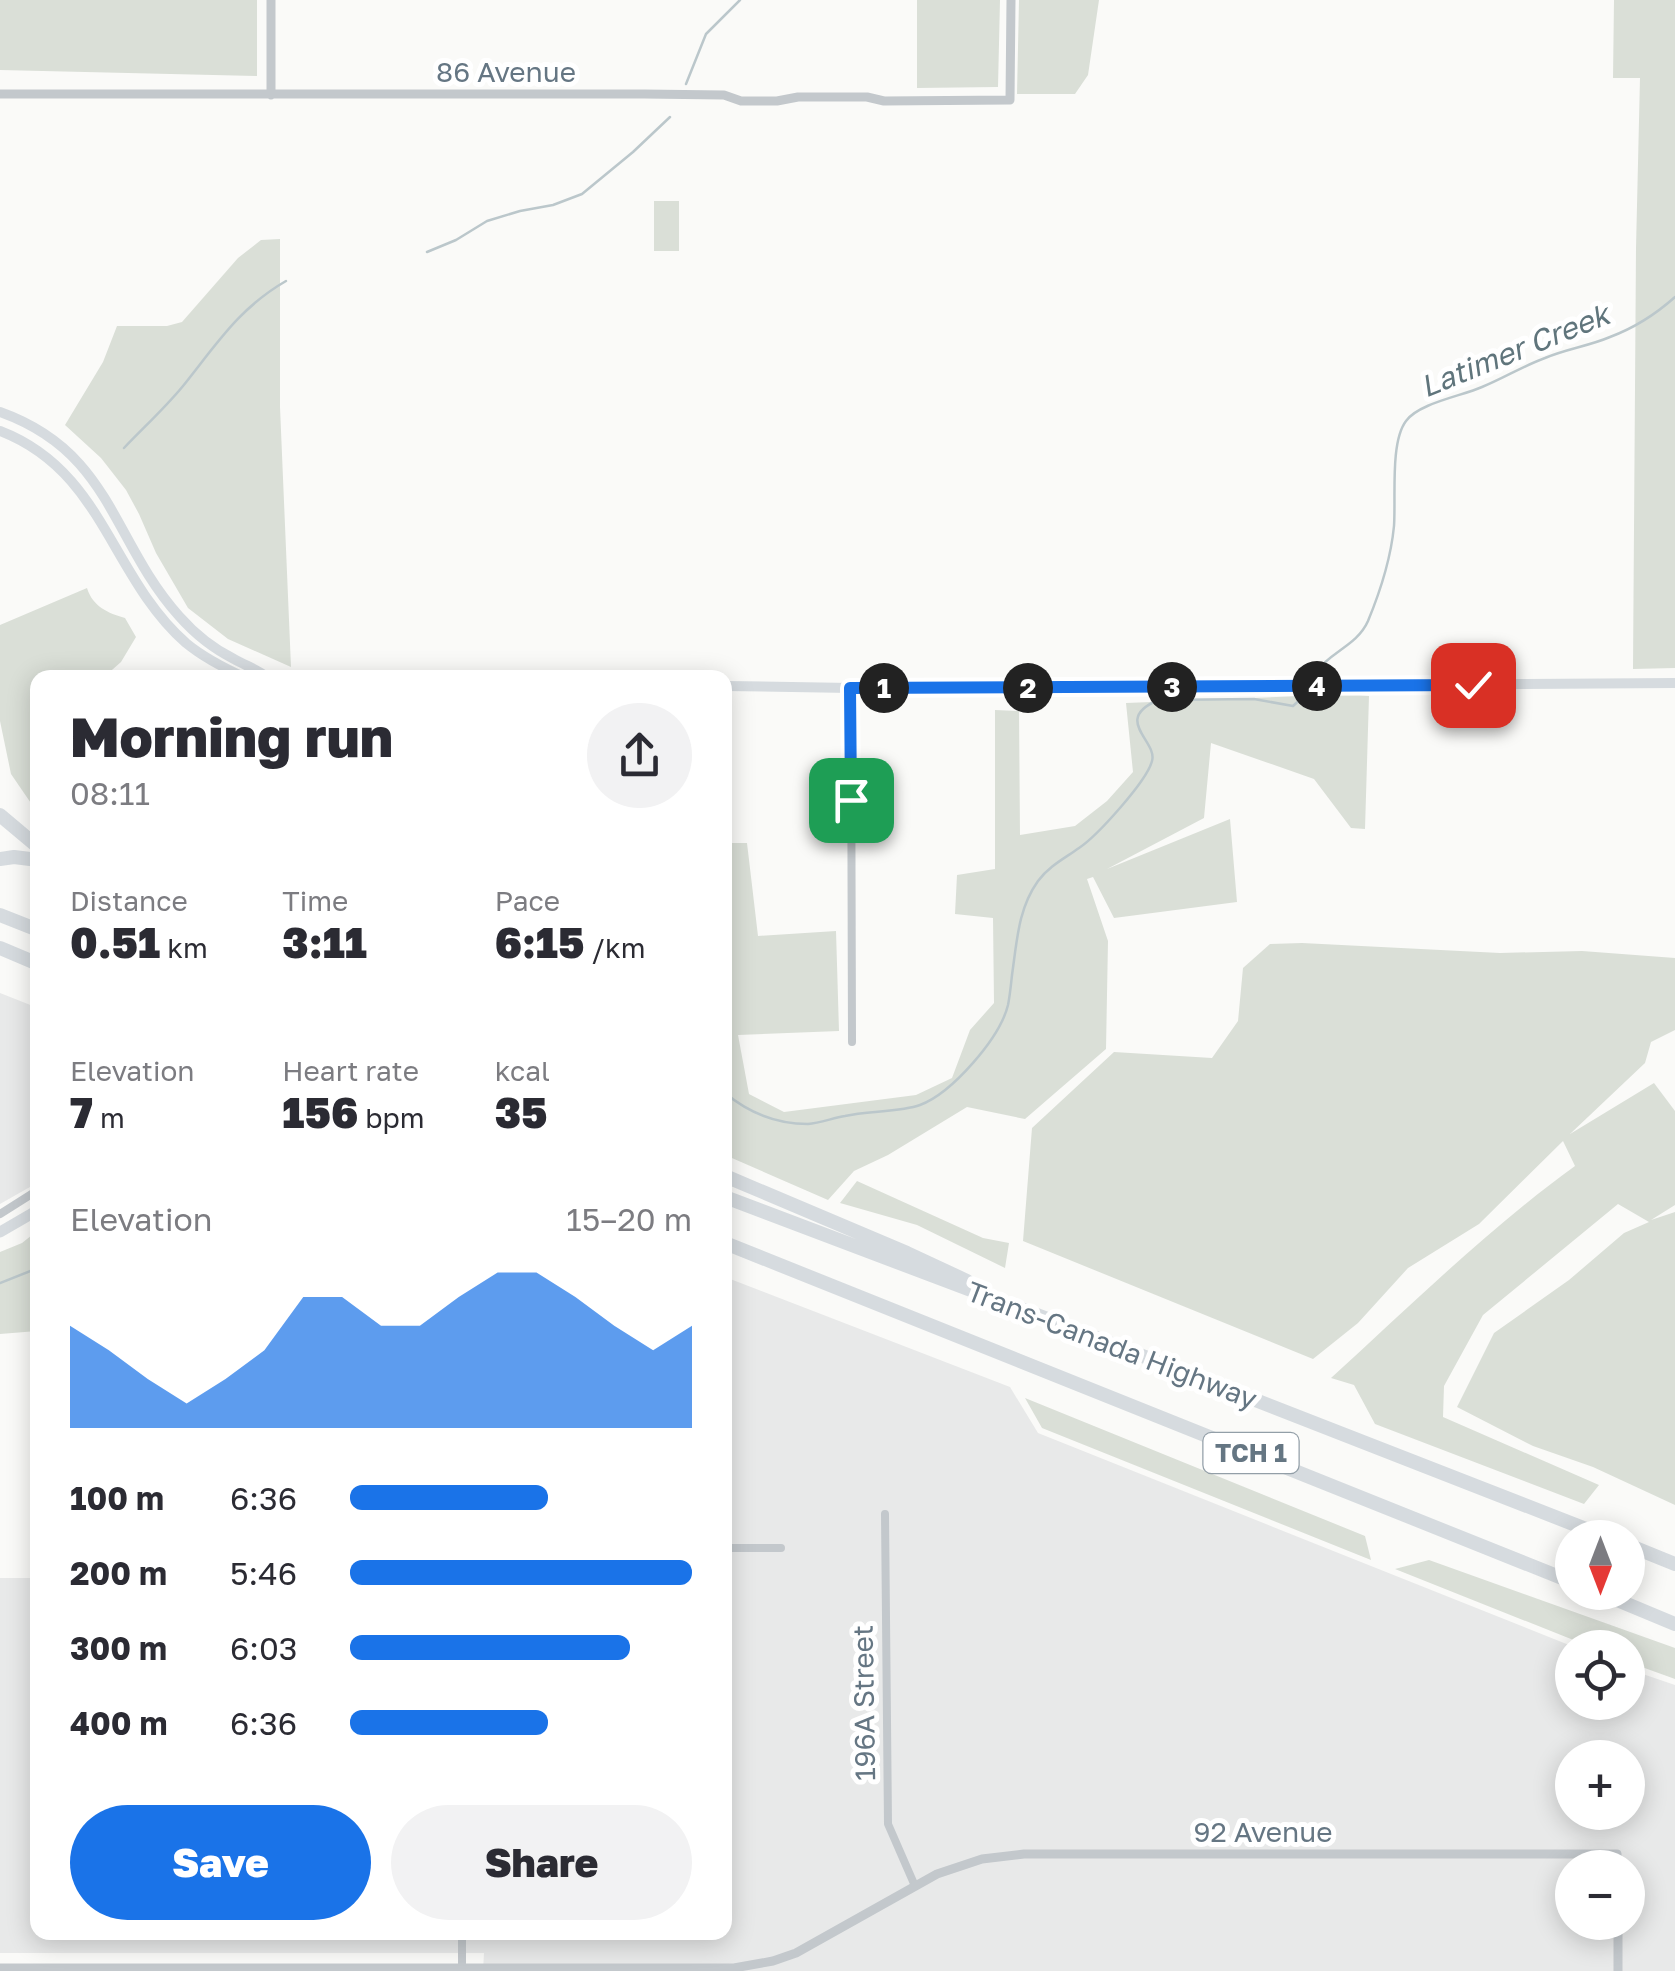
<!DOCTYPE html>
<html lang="en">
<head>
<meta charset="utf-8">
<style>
  body { margin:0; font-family:"Golos Text",sans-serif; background:#f2f2f3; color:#2b2b33; height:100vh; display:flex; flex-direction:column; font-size:38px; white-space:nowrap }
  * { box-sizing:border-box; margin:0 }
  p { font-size:32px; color:#7c7c81 }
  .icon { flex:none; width:55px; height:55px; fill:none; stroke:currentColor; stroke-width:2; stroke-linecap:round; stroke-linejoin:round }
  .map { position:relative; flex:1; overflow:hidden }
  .panel { position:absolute; left:30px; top:670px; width:702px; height:1270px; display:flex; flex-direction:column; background:#fff; border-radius:20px; box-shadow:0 5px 25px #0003 }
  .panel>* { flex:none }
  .needle { width:65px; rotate:180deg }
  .fabs { position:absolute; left:1555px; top:1520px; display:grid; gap:20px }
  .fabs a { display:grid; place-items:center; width:90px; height:90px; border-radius:50%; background:#fff; box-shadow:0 5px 25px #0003; font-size:50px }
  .pin { position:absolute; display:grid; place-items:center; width:85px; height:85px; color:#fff; margin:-42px; border-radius:20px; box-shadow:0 5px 15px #0006 }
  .km { position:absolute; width:50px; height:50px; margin:-25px; border-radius:50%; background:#222; color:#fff; font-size:28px; line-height:50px; text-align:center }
  .round { display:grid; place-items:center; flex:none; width:105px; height:105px; border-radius:52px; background:#f2f2f3 }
  .summary { display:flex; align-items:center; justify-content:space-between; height:170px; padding:0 40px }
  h1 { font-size:55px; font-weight:800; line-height:75px }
  .figures { display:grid; grid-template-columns:repeat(3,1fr); gap:15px; height:170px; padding:10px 40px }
  .figures div { display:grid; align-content:center }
  .figures b { font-size:42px; font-weight:800 }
  .figures small { font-size:28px; font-weight:400 }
  .figures p { font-size:28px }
  .chart { height:280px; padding:20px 40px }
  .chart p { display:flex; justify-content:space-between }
  .chart svg { width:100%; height:180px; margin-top:10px; fill:#1a73e8; opacity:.7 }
  .cta { display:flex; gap:20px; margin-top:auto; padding:20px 40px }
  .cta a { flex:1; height:115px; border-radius:60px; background:#1a73e8; color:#fff; font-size:40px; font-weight:800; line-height:115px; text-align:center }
  .cta a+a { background:#f2f2f3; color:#2b2b33 }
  ul { padding:0 40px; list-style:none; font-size:32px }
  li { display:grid; grid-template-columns:160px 120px 1fr; align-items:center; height:75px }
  li i { height:25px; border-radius:12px; background:#1a73e8 }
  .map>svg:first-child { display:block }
</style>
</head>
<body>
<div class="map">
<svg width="1675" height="1971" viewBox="0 0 1675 1971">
  <rect width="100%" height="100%" fill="#fafaf8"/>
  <path fill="#e8e9e9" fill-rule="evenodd" d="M0,993L38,1008L37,1183L0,1204Z
    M725,1277L1010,1387L1038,1433L1574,1647L1572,1648V1702H1628V1669L1675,1685V1971H483L484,1953H0V1578H37L38,1932H725ZM1572,1758H1628V1812H1572ZM1572,1868H1628V1922H1572Z"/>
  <path fill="#dadfd7" d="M0,0H257V76L0,70Z
    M917,0H1000L998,87L917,88Z
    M1019,0H1099L1088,75L1075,94H1017Z
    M1614,0H1675V668L1633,669L1636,248L1640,78H1613Z
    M654,201H679V251H654Z
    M280,239V407L291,667L228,639L188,608L156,553L139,514L126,490L101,458L65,425L103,362L117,326H167L182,322L238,258L261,240Z
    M87,588C93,607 108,613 125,618L136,637L121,662L104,677L38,678L37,812L11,774L0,721V625Z
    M1350,694L1369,696L1365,829L1351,828L1314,779L1211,743L1204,818L1107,869L1230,819L1237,902L1114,918L1093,877L1087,879L1108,941L1106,1049L1025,1119L967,1107L888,1155L854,1171L828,1200L725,1155V843H747L758,936L836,931L839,1031L738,1035L749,1094L784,1112L916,1095L952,1078L970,1030L994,1003L993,918L955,914L957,875L995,869V710L1019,711L1020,835L1075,826L1107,801L1133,772L1126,703Z
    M1302,943L1500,953L1582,951L1675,958V1030L1651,1042L1645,1063L1570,1134L1654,1083L1675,1111V1205L1651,1220L1675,1212V1505L1593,1467L1533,1446L1457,1407L1494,1333L1569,1280L1624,1233L1649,1222L1618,1204L1483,1315L1444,1386L1443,1417L1599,1485L1584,1504L1375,1424L1354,1385L1331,1378C1410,1306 1488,1229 1575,1166L1563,1141L1479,1224L1408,1268L1358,1323L1313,1359L1023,1241L1032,1128L1114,1052L1212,1058L1238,1021L1243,968L1270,944Z
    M857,1181L983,1238L1009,1243L1005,1268L917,1225L840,1203Z
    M37,1231V1331L0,1334V1252L22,1243Z
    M1025,1398L1365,1536L1371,1560L1042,1428Z
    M1429,1560L1675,1648V1679L1628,1662V1648L1591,1647L1395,1569Z"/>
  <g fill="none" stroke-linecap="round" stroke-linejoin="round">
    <path stroke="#bbc7cb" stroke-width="2.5" d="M686,84L706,34L740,0
      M427,252L456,240L487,221L520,211L553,205L582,194L633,152L670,117
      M124,448C144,427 165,408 183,386C216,345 239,308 286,281
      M1314,674C1329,652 1357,646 1368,621C1380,592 1391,557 1394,526C1396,498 1390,442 1406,421C1419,403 1462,396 1482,387C1504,378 1523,366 1545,358C1566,349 1589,346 1610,337C1634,328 1656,314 1675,297
      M725,1093C749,1113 777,1124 808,1124C820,1123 833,1118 845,1116C867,1111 901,1112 920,1105C952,1093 1000,1038 1008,1005C1010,995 1011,984 1012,975C1017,941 1018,909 1038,881C1049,866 1065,858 1079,848C1097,836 1147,781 1152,761C1158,741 1112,720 1158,700L1254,699L1293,706L1304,696
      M0,1283L38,1268"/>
    <path stroke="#c3c8cc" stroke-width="8" d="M851,688L852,1042
      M0,1214L38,1190
      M885,1514L888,1824L915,1886
      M725,1548H781
      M462,1932V1968"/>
    <path stroke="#c3c8cc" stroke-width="9" d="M0,94H644L724,95L741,101H777L798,97H867L884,101L1010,100L1011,0
      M271,95V0
      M1618,1922V1971
      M0,1968H734L773,1961L796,1953L937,1874L982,1859L1024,1854H1617L1618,1868"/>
    <path stroke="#d6dbdf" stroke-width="10" d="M0,412C112,452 111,540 179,616C194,633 214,649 234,659C246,666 257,669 268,678
      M0,431C104,471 110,576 186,643C203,657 226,669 246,678
      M725,686L851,688L1675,683"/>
    <path stroke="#d6dbdf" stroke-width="11" d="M0,1232L38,1210"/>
    <path stroke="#d6dbdf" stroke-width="14" d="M0,815L38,847
      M0,859L14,857L38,860
      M0,915L38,930
      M0,948L38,964
      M725,1176L907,1253L967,1281
      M725,1197L1058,1323L1609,1538
      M725,1243L1572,1582
      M1628,1545L1675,1564
      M1598,1592L1675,1624"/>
  </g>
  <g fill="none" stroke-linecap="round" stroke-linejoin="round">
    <defs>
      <path id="route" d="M851,800L850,688L1473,685"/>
    </defs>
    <use href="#route" stroke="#fff" stroke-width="20"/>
    <use href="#route" stroke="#1a73e8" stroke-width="12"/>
  </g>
  <g text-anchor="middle" stroke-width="10" stroke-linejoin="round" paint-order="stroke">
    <rect fill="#fff" stroke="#939fa8" stroke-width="2.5" x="1203.5" y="1433" width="95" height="40" rx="8"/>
    <g font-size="25" font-weight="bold" fill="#657683">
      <text x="1251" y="1462">TCH 1</text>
    </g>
    <g font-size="28" fill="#657683" stroke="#fff">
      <text x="506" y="82">86 Avenue</text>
      <text transform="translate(1112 1345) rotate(21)" y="10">Trans-Canada Highway</text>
      <text transform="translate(864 1703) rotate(-91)" y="10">196A Street</text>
      <text x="1263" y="1842">92 Avenue</text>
    </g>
    <g font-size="30" font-style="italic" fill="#60757c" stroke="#fff">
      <text transform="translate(1515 351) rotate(-22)" y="10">Latimer Creek</text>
    </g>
  </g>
</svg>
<div class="fabs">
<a><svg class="needle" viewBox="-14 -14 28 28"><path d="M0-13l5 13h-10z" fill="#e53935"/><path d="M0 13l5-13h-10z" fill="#7c7c81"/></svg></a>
<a><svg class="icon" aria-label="locate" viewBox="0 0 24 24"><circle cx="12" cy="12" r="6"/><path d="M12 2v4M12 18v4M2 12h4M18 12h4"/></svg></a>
<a>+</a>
<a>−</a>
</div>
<div class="pin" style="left:851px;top:800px;background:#1e9e55"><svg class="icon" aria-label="arrive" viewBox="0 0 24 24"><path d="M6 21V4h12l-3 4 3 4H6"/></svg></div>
<div class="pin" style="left:1473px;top:685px;background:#d93025"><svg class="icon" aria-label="check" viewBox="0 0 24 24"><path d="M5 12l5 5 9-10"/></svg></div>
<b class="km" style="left:884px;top:688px">1</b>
<b class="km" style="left:1028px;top:688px">2</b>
<b class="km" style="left:1172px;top:687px">3</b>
<b class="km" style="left:1317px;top:686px">4</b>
<section class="panel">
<div class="summary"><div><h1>Morning run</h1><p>08:11</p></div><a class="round"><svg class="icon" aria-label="share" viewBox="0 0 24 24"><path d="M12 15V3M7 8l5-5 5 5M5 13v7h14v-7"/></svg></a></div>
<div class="figures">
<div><p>Distance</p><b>0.51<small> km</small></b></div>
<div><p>Time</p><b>3:11</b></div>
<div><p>Pace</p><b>6:15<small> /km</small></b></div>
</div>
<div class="figures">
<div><p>Elevation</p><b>7<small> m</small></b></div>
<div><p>Heart rate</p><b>156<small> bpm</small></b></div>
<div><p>kcal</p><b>35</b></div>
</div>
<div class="chart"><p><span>Elevation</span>15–20 m</p>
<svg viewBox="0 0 160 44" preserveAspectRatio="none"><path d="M0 44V19L10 25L20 32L30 38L40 32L50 25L60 12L70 12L80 19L90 19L100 12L110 6L120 6L130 12L140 19L150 25L160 19V44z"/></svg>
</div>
<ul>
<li><b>100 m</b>6:36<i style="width:58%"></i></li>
<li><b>200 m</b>5:46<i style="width:100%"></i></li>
<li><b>300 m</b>6:03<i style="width:82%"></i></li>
<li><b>400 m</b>6:36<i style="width:58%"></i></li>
</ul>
<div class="cta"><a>Save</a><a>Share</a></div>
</section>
</div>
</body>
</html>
